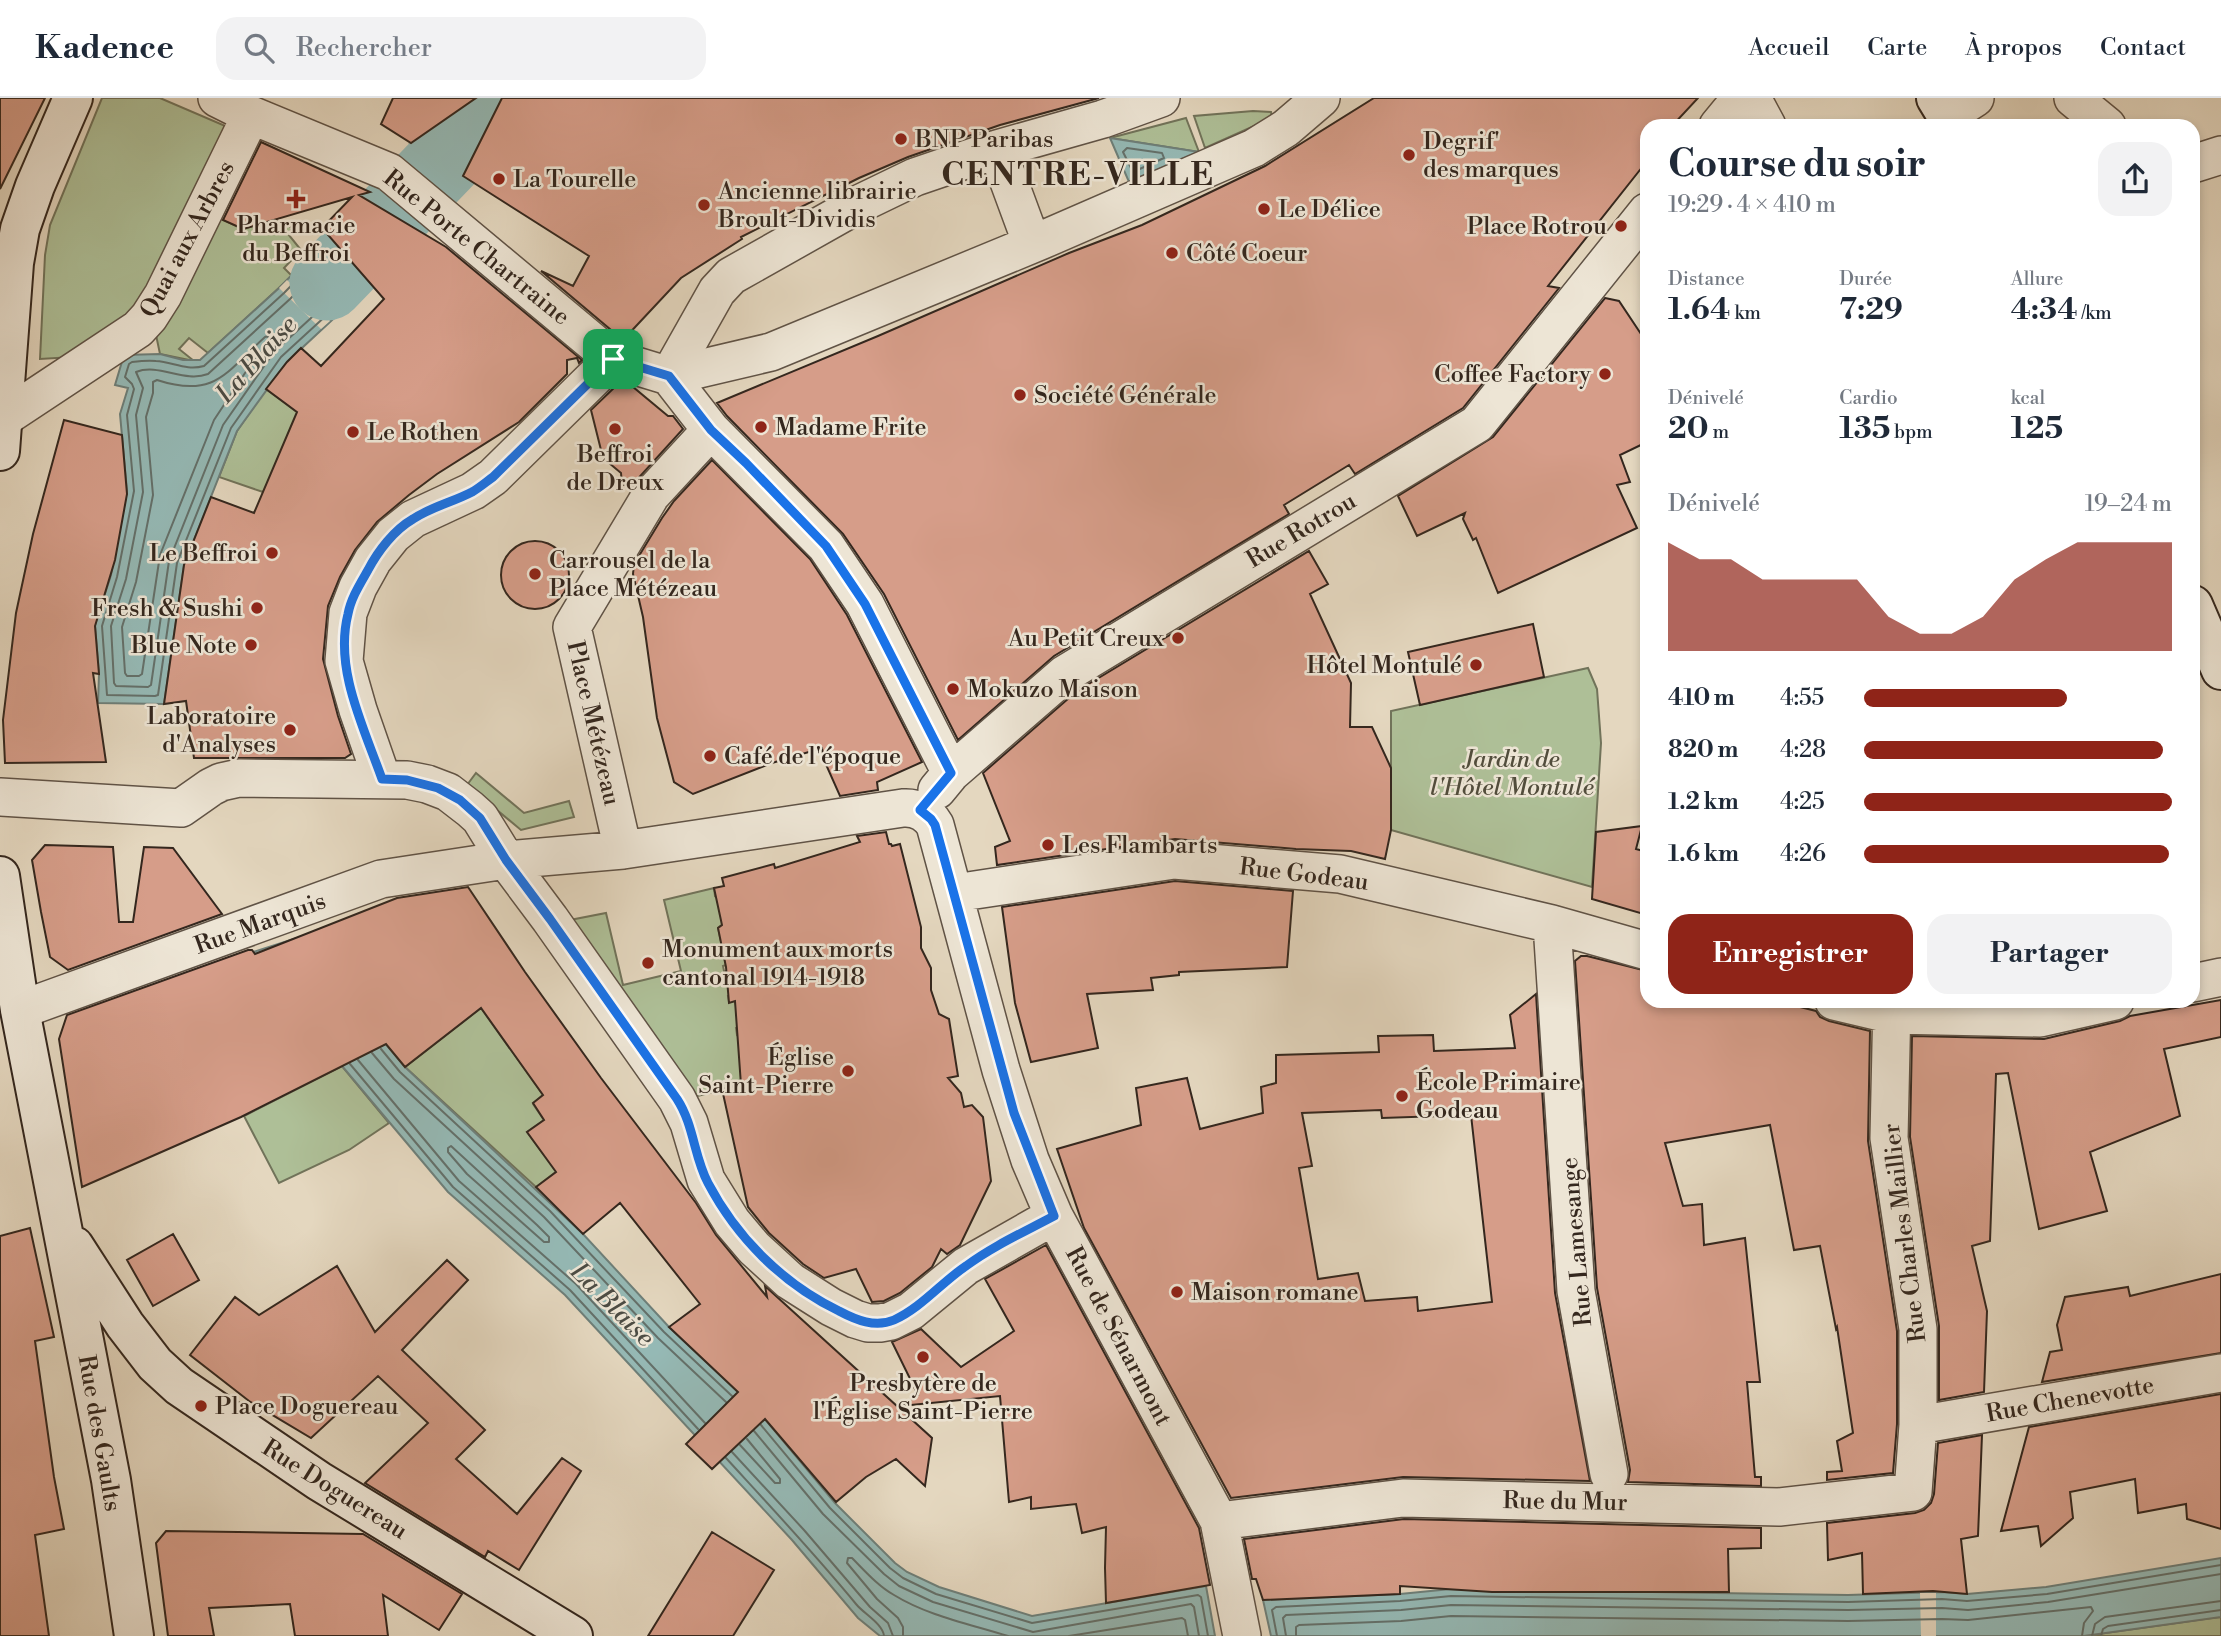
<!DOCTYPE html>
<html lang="fr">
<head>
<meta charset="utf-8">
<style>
  body { margin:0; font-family:"Libre Bodoni",serif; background:#f2f2f3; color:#1f2937; height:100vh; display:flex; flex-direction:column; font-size:26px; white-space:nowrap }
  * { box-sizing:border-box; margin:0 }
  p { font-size:23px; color:#747a83 }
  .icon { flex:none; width:38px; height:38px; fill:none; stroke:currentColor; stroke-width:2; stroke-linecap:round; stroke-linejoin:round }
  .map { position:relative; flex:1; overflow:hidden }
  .sheet { position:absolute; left:1640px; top:21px; width:560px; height:889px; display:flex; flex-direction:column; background:#fff; border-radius:21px; box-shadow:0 4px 10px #0003 }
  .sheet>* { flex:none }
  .pin { position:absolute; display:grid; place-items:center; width:60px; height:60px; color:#fff; margin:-30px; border-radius:14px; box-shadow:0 4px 10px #0006 }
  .round { display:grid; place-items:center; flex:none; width:74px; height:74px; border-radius:21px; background:#f2f2f3 }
  .headline { display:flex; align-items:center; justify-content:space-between; height:119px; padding:0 28px }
  h1 { font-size:38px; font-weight:800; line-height:52px }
  .figures { display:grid; grid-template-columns:repeat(3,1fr); gap:10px; height:119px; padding:7px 28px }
  .figures div { display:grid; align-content:center }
  .figures b { font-size:30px; font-weight:800 }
  .figures small { font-size:19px; font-weight:400 }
  .figures p { font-size:19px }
  .chart { height:196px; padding:14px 28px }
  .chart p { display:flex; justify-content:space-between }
  .chart svg { width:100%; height:126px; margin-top:7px; fill:#8f2418; opacity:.7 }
  .button { display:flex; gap:14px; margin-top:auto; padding:14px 28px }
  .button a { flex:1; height:80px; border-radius:21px; background:#8f2418; color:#fff; font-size:28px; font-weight:800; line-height:80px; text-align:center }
  .button a+a { background:#f2f2f3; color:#1f2937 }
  ul { padding:0 28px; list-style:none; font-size:23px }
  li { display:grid; grid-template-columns:112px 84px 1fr; align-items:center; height:52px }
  li i { height:18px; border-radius:9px; background:#8f2418 }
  header { display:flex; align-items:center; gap:42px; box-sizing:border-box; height:98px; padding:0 35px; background:#fff; border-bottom:2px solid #e0e1e3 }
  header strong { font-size:33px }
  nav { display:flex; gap:38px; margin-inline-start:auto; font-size:24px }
  .search { width:490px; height:63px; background:#f2f2f3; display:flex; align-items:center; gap:18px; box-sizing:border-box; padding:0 24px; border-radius:21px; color:#747a83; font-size:26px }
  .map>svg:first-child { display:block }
</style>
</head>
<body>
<header>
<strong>Kadence</strong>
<div class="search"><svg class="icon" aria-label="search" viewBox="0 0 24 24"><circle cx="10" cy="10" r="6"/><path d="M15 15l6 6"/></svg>Rechercher</div>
<nav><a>Accueil</a><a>Carte</a><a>À propos</a><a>Contact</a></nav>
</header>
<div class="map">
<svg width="2221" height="1538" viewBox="0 0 2221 1538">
  <rect width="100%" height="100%" fill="#e4d7bf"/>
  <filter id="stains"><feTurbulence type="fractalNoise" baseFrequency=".00286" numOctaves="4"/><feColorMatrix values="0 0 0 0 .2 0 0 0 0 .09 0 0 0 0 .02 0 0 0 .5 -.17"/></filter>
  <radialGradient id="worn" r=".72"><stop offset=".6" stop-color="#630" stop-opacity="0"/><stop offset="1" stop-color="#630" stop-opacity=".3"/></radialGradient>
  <path fill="#aebf97" stroke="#71735a" stroke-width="2" d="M102,0H160L230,30L127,230L89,258L40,261L45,157L50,127Z
    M1253,13L1271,14L1272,20L1205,50L1194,18Z
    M1186,20L1199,54L1110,40Z
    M226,109L221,121L243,131L254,128L260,115L293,130L288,136L301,152L284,170L292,178L208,255L189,240L179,251L194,263L160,256L156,237Z
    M266,291L306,321L263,394L219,379L237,333Z
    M1588,570L1597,591L1601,645L1592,789L1391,732V613Z
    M476,675L524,715L569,703L574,719L521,732L467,687Z
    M714,790L715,798L723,796L729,821L718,830L726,867L723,868L724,873H727L732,897L728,898L729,904L735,903L740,929L736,930L737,937L741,936L751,985L697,998L570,822L606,815L623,887L681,873L664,802Z
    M481,910L543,997L533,1006L544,1022L527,1034L544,1057L582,1054L536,1089L405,969Z
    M342,968L389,1025L349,1052L279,1085L244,1018Z
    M2221,1519V1538H2084L2212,1520Z"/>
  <path fill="#95b9b5" stroke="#6e7f79" stroke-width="2" d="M477,0H568L463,79C448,67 431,47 411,45Z
    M1110,40L1199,54L1129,84Z
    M372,95L421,126L360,196L287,264L237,333L184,467L164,606L98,605L99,576L95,527L111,477L127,393L120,316L128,290L115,287L124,257L160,256L183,262H200L279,190Z
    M297,840L405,969L583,1136L669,1229L758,1313L835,1405L895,1465L907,1474L939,1489L1032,1518L1206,1488L1215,1538H880L858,1520L792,1442L565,1197L448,1094L342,968L253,854Z
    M2221,1460V1519L2084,1538H1271L1263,1502L1400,1496L1451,1491L1848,1497L1942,1494L1967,1496L2046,1489Z"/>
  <path fill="#e4d7bf" d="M287,182L330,223L321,231L279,190Z
    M1920,1495H1936V1538H1921Z"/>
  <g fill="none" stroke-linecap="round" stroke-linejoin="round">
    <path stroke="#64706a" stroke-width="2" d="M475,49L462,58L446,45L445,42C459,29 487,21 488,0
      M1127,50L1162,55L1164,60L1133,74L1123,54Z
      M467,67L461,68L432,45L430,42L477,8L479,0
      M333,145L284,195L204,268C186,273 173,264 156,263C148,262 140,263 132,264L129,266L125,279L132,286L134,291L127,317L134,393L117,479L102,528L107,597L155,598L158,597L177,465L231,330L281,259L354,192L363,180
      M339,152L290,201L208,276C184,285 159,265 136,274L143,290L136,317L143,394L126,481L111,528L114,585L116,588L148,589L151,587L169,463L223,327L274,254L348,186L357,173
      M346,160L316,191V195H321L340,178L350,165
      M268,238L270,243L245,275L214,322L160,457L142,576L139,578H127L125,575L122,529L136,484L153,397L146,319L153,295V284L157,282C215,301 226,274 265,239Z
      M381,951L400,974L550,1113L664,1234L732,1298
      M372,955L394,981L544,1119L658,1240L726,1304
      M358,962L459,1083L576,1186L705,1325
      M350,966L453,1089L570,1192L698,1331
      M451,1048L537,1127L549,1139V1144H544L467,1076L448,1054V1050Z
      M761,1327L830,1410L890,1470L903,1480L936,1496L1032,1525L1198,1497L1201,1499L1208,1538
      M754,1333L823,1416L884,1476L899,1488L933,1504L1033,1534L1191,1506L1194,1509L1199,1538
      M740,1347L775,1385H780V1381L747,1341
      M732,1354L804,1432L870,1509L888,1525L893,1538
      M726,1360C770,1408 815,1456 856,1506C864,1516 883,1526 884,1538
      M903,1538V1529L898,1520L877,1501L847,1465L848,1460H852C865,1473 878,1488 894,1497C928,1518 970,1526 1008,1538
      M1069,1538L1182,1520L1185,1522L1188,1538
      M1277,1538L1272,1512L1276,1509L1400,1503L1451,1498L1848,1504L1942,1501L1967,1503L2047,1496L2221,1467
      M1286,1538L1283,1520L1286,1517L1401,1512L1451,1507L1848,1512L1942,1510L1968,1512L2048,1504L2221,1476
      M1296,1538V1529L1299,1527L1401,1523L1451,1518L1848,1523L1942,1521L1968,1522L2091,1509L2093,1513L2084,1525L2082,1538
      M2092,1538L2095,1526L2105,1519L2221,1503
      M2101,1538L2103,1531L2108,1528L2221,1512"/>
    <path stroke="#95b9b5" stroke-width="75" d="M327,185L454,53L523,0"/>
  </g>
  <path fill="#d69d89" stroke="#34271e" stroke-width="2" fill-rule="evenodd" d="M0,0H45L0,91Z
    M393,0H476L411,45L381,26Z
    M502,0H1099L1000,27L908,59L859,80L741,139L742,141L681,180L623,242L541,173L573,188L589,158L463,78Z
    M1374,0H1698L1672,28H1647V63L1548,188L1559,190L1463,310L1355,376L1349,367L1284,407L1289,416L1054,558L958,642L884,496L843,436L727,318L717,305L878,238L1069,155L1142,127L1265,68Z
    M261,44L370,94L359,97L446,149L582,262L579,265L577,260L567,262V276L519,324L437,376L409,397L377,424L355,452L340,479L328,508L323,561L338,618L351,656L345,660H194L186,603L164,606L184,467L211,399L254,415L297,314L266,291L287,264L301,250L321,268L384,201L322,130L352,99L243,131L223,122Z
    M1605,200L1619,203L1647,245V344L1620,357L1630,384L1617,387L1637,430L1498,495L1476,440L1473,442L1463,421L1465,415L1417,438L1398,398L1493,339Z
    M619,285L633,289L668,318H673L683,331L634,385L622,387L621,375L603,360L591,312Z
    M64,322L122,337L127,396L115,462L95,528L99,576L93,575L106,664L5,665L3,622L16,515L33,436Z
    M712,362L810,461L847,517L922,664L877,684L878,692L840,698L824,662L822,650L772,665L693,696L674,684L657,620L643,519L633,476L634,466L662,420L674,403Z
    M501 477a34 34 0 1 1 68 0a34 34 0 1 1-68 0Z
    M1309,453L1328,486L1310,496L1351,585L1350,629H1372L1391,670V732L1385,761L1351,753L1296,751L1175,741L997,767L995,749L1010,743L983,675L1077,593Z
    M1533,526L1544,579L1420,607L1408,554Z
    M1642,728L1636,751L1647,754V817L1592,801L1596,734Z
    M886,734L889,746H891L892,748L900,746L921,829V850L931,870V892L939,916L949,921L958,978L948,980L961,995L964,1009L972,1007L983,1019L991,1083L960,1147L947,1156L941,1151L932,1169L900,1195L884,1203L872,1204L856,1171L824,1180L803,1166L769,1135L748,1109L722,991L741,987L735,903L729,905L726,869L718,830L722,827L714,790L724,788L722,780L774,766L775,770L860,744L857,738Z
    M45,747L113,749L119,824H133L144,749L173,750L222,816L68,872L50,859L41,814L32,762Z
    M1175,783L1293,793L1287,869L1179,874V877L1151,880L1153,892L1087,896L1098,950L1031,964L1015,905L1002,809Z
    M468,789L525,874L601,980L696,1105L716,1137L767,1199L765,1188L932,1340L925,1388L896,1361L866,1379L836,1404L765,1321L712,1371L686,1346L738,1294L669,1229L700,1206L620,1105L583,1136L536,1089L556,1074L527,1034L544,1022L533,1005L543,997L481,910L405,969L386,946L241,1019L82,1089L59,941L67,917L248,852H252L255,856L397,800Z
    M1581,858H1587L1647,873V903H1776L1816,913L1820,919L1829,923L1870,933L1868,1043L1897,1233V1326L1893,1375L1827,1382V1374L1842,1373L1837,1343L1853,1335L1837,1229L1836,1231L1820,1148L1794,1152L1770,1027L1665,1045L1683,1108L1702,1106L1704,1147L1745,1140L1760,1284H1747L1755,1379H1761V1388L1628,1384L1630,1372L1597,1190L1575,863Z
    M1536,896L1555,1195L1590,1383L1403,1379L1231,1400L1084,1130L1057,1051L1141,1027L1136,990L1187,980L1200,1031L1263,1015L1261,989L1276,985V957L1379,954L1378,938L1433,937L1434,953L1515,950L1510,917ZM1381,1012L1382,1020L1471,1017L1492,1204L1418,1213L1417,1199L1365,1203L1358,1175L1318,1181L1299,1070L1312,1068L1302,1015Z
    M2221,902V939L2164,951L2180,1018L2090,1054L2107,1113L2039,1131L2008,975L1996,976L1990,1143L1972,1148L1987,1213L1984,1294L1939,1302V1228L1910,1039L1912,938L2044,941L2120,923L2130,918Z
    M30,1130L54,1239L35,1243L54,1379L64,1431L35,1437L49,1538H0V1138Z
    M173,1136L199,1182L153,1208L127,1162Z
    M1046,1147L1199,1430L1210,1487L1106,1505L1105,1470L1106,1429L1082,1435L1076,1406L1031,1411V1399L1009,1404L1000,1298L901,1308L918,1297L892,1244L921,1231L961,1269L1014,1233L985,1181Z
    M447,1162L468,1182L402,1252L485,1332L456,1361L517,1416L562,1360L581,1373L519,1472L488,1453L485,1459L365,1385L428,1325L378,1278L311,1340L249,1303L190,1257L235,1199L259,1217L337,1168L375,1234Z
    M2221,1176V1255L2042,1284L2050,1254L2062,1252L2057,1227L2065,1199L2128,1189L2130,1198Z
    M2221,1296V1431L2187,1421L2186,1406L2138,1415L2135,1381L2070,1394L2073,1420L2041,1448L2038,1428L2001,1433L2029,1329Z
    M1982,1337L1978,1438L1961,1441L1967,1496L1933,1493L1863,1496L1862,1455L1828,1462L1827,1425L1915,1415L1924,1412L1931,1405L1934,1396L1938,1345Z
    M1404,1421L1761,1430V1450L1728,1451L1729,1494H1492L1400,1488V1496L1263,1502L1256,1481H1252L1244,1441Z
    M166,1433L363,1436L462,1496L439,1532L383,1497L388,1538H295L290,1506L209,1510L214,1538H168L156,1445Z
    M712,1434L774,1472L733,1538H648Z"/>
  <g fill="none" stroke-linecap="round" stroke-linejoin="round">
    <defs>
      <path id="street" d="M217,0L251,17L389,74L613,261L669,278L711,332L826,448L865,506L951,675
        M1752,0L1767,28
        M2073,0L2107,28
        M1947,18L1975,0
        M1718,28L1741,0
        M997,51L1032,146
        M2193,66L2221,57
        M669,278L771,254L1040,143L1254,50L1286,30L1321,0
        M669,278L717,193L731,178L857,107L915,79L997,51L1103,21L1161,0
        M2,321L138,231L149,219L163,197L251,17
        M382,681L358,612L344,563L348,515L358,489L373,462L393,437L413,421L473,393L493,379L613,261
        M937,692L951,675L1065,576L1477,326L1647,114
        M0,699L181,710L211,689L221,684L239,680L407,682L427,686L448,694L470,711L480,720L506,762L550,821L677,1001L689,1025L706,1082L732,1124L754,1150L790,1183L831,1209L855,1221L868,1225H880L891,1223L911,1213L966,1168L1054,1118
        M623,752L572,529L651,397L711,332
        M955,795L1174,762L1340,776L1552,826L1647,853
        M1552,826L1576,1193L1609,1376
        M2193,885L2221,879
        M1834,903L1893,917L2040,920L2115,903
        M20,912L381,781L506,762L623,752L903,710C917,709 928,715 935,727L1001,972L1030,1062L1054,1118L1219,1423L1242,1538
        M1918,1327L2221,1275
        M1219,1423L1403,1400L1779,1409L1913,1394L1918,1327V1231L1889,1040L1892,903"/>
      <path id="secondary" d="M1936,0L1953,28
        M0,353L14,165L20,131L35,88L73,0
        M2193,507L2221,572
        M0,778L20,912L111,1382L134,1538
        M74,1148L125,1227L155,1266L179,1288L319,1383L573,1538"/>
    </defs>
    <use href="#street" stroke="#605346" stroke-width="40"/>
    <use href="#secondary" stroke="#34271e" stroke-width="42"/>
    <use href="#street" stroke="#ede5d5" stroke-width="37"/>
    <use href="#secondary" stroke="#ede5d5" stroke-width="38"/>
  </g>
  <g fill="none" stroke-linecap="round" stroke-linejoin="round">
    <defs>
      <path id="route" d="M613,261L669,278L711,332L746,365L826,448L865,506L951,675L920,712L931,721L935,727L1014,1015L1054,1118C1024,1134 993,1148 966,1168C942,1184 921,1210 894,1222C875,1230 856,1222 839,1213C783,1186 737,1140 708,1085C694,1059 694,1027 677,1001L550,821L506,762L480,720L460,702L438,690L407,682L382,681C364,630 334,571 348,516C351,500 360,486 368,472C378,453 394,432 413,421C431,409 453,404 472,394C479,390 486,384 493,379Z"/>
    </defs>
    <use href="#route" stroke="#fff" stroke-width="14"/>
    <use href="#route" stroke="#1a73e8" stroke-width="9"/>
  </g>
  <g fill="#8f2418" stroke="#ede5d5" stroke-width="2.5">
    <circle cx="901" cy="41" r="7"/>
    <circle cx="1409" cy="57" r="7"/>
    <circle cx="499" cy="81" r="7"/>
    <path d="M292.5 90.5h7v7h7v7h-7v7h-7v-7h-7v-7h7z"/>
    <circle cx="704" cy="107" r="7"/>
    <circle cx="1264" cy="111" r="7"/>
    <circle cx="1621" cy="128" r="7"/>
    <circle cx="1172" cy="155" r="7"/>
    <circle cx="1605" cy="276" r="7"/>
    <circle cx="1020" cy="297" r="7"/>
    <circle cx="761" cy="329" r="7"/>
    <circle cx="615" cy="331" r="7"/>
    <circle cx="353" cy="334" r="7"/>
    <circle cx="272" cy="455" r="7"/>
    <circle cx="535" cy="476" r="7"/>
    <circle cx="257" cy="510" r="7"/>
    <circle cx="1178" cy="540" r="7"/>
    <circle cx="251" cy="547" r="7"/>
    <circle cx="1476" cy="567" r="7"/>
    <circle cx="953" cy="591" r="7"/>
    <circle cx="290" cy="632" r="7"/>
    <circle cx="710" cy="658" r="7"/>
    <circle cx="1048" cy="747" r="7"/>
    <circle cx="648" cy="865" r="7"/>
    <circle cx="848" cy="973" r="7"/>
    <circle cx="1402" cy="998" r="7"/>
    <circle cx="1177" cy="1194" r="7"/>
    <circle cx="923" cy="1259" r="7"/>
    <circle cx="201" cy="1308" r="7"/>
  </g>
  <g text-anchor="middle" stroke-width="5" stroke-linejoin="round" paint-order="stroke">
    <g font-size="24" fill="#34271e" stroke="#ede5d5" text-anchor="start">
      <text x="915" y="49">BNP Paribas</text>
      <text x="1423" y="51">Degrif'<tspan x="1423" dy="28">des marques</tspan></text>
      <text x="513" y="89">La Tourelle</text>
      <text x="718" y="101">Ancienne librairie<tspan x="718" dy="28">Broult-Dividis</tspan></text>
      <text x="1278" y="119">Le Délice</text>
      <text x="296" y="135" text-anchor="middle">Pharmacie<tspan x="296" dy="28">du Beffroi</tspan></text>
      <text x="1607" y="136" text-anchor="end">Place Rotrou</text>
      <text x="1186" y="163">Côté Coeur</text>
      <text x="1591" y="284" text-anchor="end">Coffee Factory</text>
      <text x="1034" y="305">Société Générale</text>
      <text x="775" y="337">Madame Frite</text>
      <text x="367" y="342">Le Rothen</text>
      <text x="615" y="364" text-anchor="middle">Beffroi<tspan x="615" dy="28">de Dreux</tspan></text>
      <text x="258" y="463" text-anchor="end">Le Beffroi</text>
      <text x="549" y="470">Carrousel de la<tspan x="549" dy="28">Place Métézeau</tspan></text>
      <text x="243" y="518" text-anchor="end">Fresh &amp; Sushi</text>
      <text x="1164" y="548" text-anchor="end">Au Petit Creux</text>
      <text x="237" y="555" text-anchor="end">Blue Note</text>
      <text x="1462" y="575" text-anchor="end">Hôtel Montulé</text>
      <text x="967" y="599">Mokuzo Maison</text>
      <text x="276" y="626" text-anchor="end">Laboratoire<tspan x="276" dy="28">d'Analyses</tspan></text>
      <text x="724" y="666">Café de l'époque</text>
      <text x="1062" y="755">Les Flambarts</text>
      <text x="662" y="859">Monument aux morts<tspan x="662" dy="28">cantonal 1914-1918</tspan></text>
      <text x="834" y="967" text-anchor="end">Église<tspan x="834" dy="28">Saint-Pierre</tspan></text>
      <text x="1416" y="992">École Primaire<tspan x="1416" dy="28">Godeau</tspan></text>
      <text x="1191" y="1202">Maison romane</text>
      <text x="923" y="1293" text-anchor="middle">Presbytère de<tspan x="923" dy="28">l'Église Saint-Pierre</tspan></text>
      <text x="215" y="1316">Place Doguereau</text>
    </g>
    <g font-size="24" fill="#34271e" stroke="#ede5d5">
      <text transform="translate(187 141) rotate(-62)" y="8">Quai aux Arbres</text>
      <text transform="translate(477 149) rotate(39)" y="8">Rue Porte Chartraine</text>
      <text transform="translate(1301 432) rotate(-31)" y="8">Rue Rotrou</text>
      <text transform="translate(594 625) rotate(77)" y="8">Place Métézeau</text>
      <text transform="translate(1304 776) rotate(7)" y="8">Rue Godeau</text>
      <text transform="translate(260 825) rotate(-20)" y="8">Rue Marquis</text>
      <text transform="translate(1904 1135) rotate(-97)" y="8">Rue Charles Maillier</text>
      <text transform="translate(1576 1144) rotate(-95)" y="8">Rue Lamesange</text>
      <text transform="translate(1119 1238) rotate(62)" y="8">Rue de Sénarmont</text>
      <text transform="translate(2070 1301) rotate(-10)" y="8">Rue Chenevotte</text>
      <text transform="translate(100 1335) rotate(80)" y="8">Rue des Gaults</text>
      <text transform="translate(335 1391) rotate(32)" y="8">Rue Doguereau</text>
      <text transform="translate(1565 1403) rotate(1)" y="8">Rue du Mur</text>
    </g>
    <g font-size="24" font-style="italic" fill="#524d3c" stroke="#ede5d5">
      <text x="1512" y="669">Jardin de<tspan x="1512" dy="28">l'Hôtel Montulé</tspan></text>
    </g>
    <g font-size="26" font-style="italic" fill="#4c4c44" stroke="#ede5d5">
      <text transform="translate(256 261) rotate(-48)" y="9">La Blaise</text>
      <text transform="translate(613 1206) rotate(45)" y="9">La Blaise</text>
    </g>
    <g font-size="32" font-weight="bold" letter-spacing="2" fill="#34271e" stroke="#ede5d5">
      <text x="1078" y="87">CENTRE-VILLE</text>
    </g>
  </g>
  <rect width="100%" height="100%" filter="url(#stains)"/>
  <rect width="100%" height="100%" fill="url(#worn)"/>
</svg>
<div class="pin" style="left:613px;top:261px;background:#1e9e55"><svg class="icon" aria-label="arrive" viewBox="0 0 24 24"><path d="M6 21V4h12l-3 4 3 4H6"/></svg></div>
<section class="sheet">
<div class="headline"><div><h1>Course du soir</h1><p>19:29 · 4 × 410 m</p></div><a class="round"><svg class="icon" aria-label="share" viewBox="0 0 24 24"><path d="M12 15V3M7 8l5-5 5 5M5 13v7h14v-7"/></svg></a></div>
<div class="figures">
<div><p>Distance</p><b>1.64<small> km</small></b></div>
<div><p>Durée</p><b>7:29</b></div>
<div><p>Allure</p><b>4:34<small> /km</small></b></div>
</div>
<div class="figures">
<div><p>Dénivelé</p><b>20<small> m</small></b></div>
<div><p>Cardio</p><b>135<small> bpm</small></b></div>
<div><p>kcal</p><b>125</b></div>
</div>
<div class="chart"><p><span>Dénivelé</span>19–24 m</p>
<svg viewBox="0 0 160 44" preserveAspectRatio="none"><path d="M0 44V6L10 12L20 12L30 19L40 19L50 19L60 19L70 32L80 38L90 38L100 32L110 19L120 12L130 6L140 6L150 6L160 6V44z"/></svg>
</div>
<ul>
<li><b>410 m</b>4:55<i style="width:66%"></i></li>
<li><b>820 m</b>4:28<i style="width:97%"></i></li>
<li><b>1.2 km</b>4:25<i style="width:100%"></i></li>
<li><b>1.6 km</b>4:26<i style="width:99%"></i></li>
</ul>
<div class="button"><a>Enregistrer</a><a>Partager</a></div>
</section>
</div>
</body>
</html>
